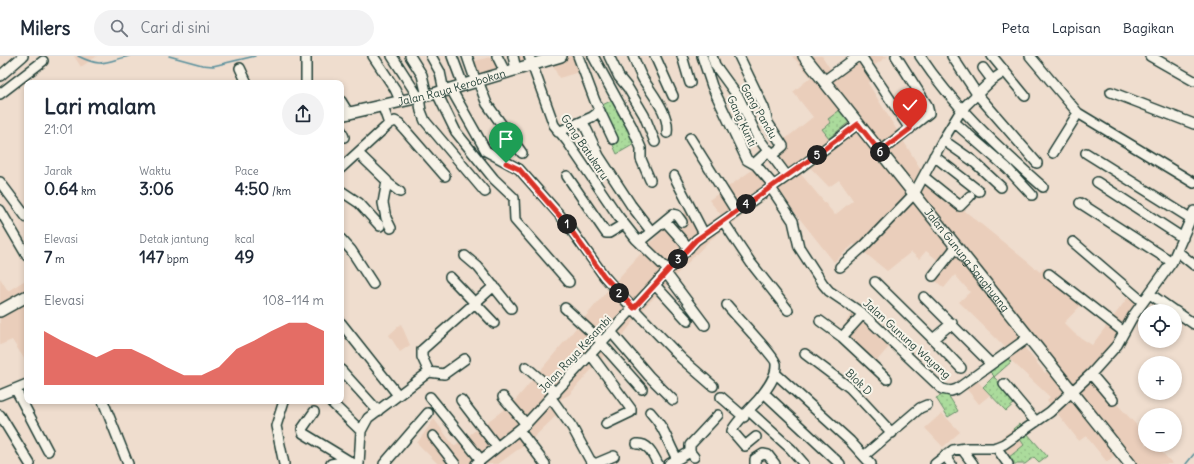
<!DOCTYPE html>
<html lang="id">
<head>
<meta charset="utf-8">
<style>
  body { margin:0; font-family:Delius,sans-serif; background:#f2f2f3; color:#1f2937; height:100vh; display:flex; flex-direction:column; font-size:15px; white-space:nowrap }
  * { box-sizing:border-box; margin:0 }
  p { font-size:13px; color:#747a83 }
  .icon { flex:none; width:22px; height:22px; fill:none; stroke:currentColor; stroke-width:2; stroke-linecap:round; stroke-linejoin:round }
  .map { position:relative; flex:1; overflow:hidden }
  .drawer { position:absolute; left:24px; top:24px; width:320px; height:324px; display:flex; flex-direction:column; background:#fff; border-radius:8px; box-shadow:0 2px 6px #0003 }
  .drawer>* { flex:none }
  .buttons { position:absolute; left:1138px; top:248px; display:grid; gap:8px }
  .buttons a { display:grid; place-items:center; width:44px; height:44px; border-radius:50%; background:#fff; box-shadow:0 2px 6px #0003; font-size:20px }
  .pin { position:absolute; display:grid; place-items:center; width:34px; height:34px; color:#fff; margin:-41px -17px; border-radius:50% 50% 50% 0; rotate:-45deg; box-shadow:0 0 4px #0007 }
  .pin .icon { rotate:45deg }
  .km { position:absolute; width:20px; height:20px; margin:-10px; border-radius:50%; background:#222; color:#fff; font-size:11px; line-height:20px; text-align:center }
  .round { display:grid; place-items:center; flex:none; width:42px; height:42px; border-radius:21px; background:#f2f2f3 }
  .headline { display:flex; align-items:center; justify-content:space-between; height:68px; padding:0 20px }
  h1 { font-size:22px; font-weight:700; line-height:30px }
  .figures { display:grid; grid-template-columns:repeat(3,1fr); gap:6px; height:68px; padding:4px 20px }
  .figures div { display:grid; align-content:center }
  .figures b { font-size:17px; font-weight:700 }
  .figures small { font-size:11px; font-weight:400 }
  .figures p { font-size:11px }
  .chart { height:112px; padding:8px 20px }
  .chart p { display:flex; justify-content:space-between }
  .chart svg { width:100%; height:72px; margin-top:4px; fill:#d93025; opacity:.7 }
  header { display:flex; align-items:center; gap:24px; box-sizing:border-box; height:56px; padding:0 20px; background:#fff; border-bottom:1px solid #e0e1e3 }
  header strong { font-size:19px }
  nav { display:flex; gap:22px; margin-inline-start:auto; font-size:14px }
  .search { width:280px; height:36px; background:#f2f2f3; display:flex; align-items:center; gap:10px; box-sizing:border-box; padding:0 14px; border-radius:22px; color:#747a83; font-size:15px }
  .map>svg:first-child { display:block }
</style>
</head>
<body>
<header>
<strong>Milers</strong>
<div class="search"><svg class="icon" aria-label="search" viewBox="0 0 24 24"><circle cx="10" cy="10" r="6"/><path d="M15 15l6 6"/></svg>Cari di sini</div>
<nav><a>Peta</a><a>Lapisan</a><a>Bagikan</a></nav>
</header>
<div class="map">
<svg width="1194" height="408" viewBox="0 0 1194 408">
  <defs>
    <pattern id="grass-dots" width="8" height="8" patternUnits="userSpaceOnUse"><rect width="8" height="8" fill="#abdb9c"/><path d="M2 2h.1M6 6h.1" fill="none" stroke="#93bd87" stroke-width="1.8" stroke-linecap="round"/></pattern>
  </defs>
  <rect width="100%" height="100%" fill="#efddce"/>
  <filter id="ink" filterUnits="userSpaceOnUse"><feTurbulence type="fractalNoise" baseFrequency=".025" numOctaves="2"/><feDisplacementMap in="SourceGraphic" scale="8" xChannelSelector="R" yChannelSelector="G"/><feConvolveMatrix kernelMatrix="1 2 1 2 8 2 1 2 1" color-interpolation-filters="sRGB"/></filter>
  <g filter="url(#ink)">
    <path fill="#eacebb" fill-rule="evenodd" d="M74,0H97L81,11Z
      M494,0L503,9L519,4L518,0H557L559,4L571,0H581L586,14L559,22L551,6L450,35L449,27L470,20L467,7Z
      M792,0H822L834,19L857,0H888L872,11L874,21L868,27L928,125L1040,216L1044,212L1085,245L1064,267L1075,278L1092,289L1129,240L1136,246L1122,275L1108,293L1087,313L1113,344L1145,378V389H1155L1173,408H1123L1115,399L1107,406L1086,380L1079,385L1047,344L1050,341L1002,296L1007,293L959,246L970,236L955,219L944,232L930,220L929,218L940,206L934,201L926,195L919,203L911,196L887,215L854,188L834,206L777,134L709,185L645,251L620,283L608,269L598,282L609,294L569,339L553,347L559,357L531,384L498,408H438L417,387L434,363L454,390L513,347L612,229L666,170L686,156L700,172L721,159L709,144L758,110L770,125L786,115L770,95L813,61L793,36L811,21ZM828,63H853L829,81L822,73L831,67ZM802,103L829,131L839,124L853,144L835,159L794,110ZM1027,282L1050,313L1045,317L1021,287Z
      M0,222L8,235L27,223V274L25,275L27,279V307L12,284L0,289Z
      M857,251L894,285L874,308L840,276L848,263Z
      M401,268L410,289L400,296L389,279Z
      M975,322L990,339L979,348L965,331Z
      M942,357L960,376L943,391L925,372Z
      M1013,373L1025,389L1008,402L995,386Z"/>
    <path fill="url(#grass-dots)" stroke="#658c68" d="M615,43L636,87L617,98L596,52Z
      M844,51L853,63L829,82L822,73L831,67L828,63Z
      M1002,296L1011,306L994,321L1017,345L1006,355L983,331L994,320L984,310Z
      M947,337L958,355L948,361L936,342Z
      M1019,368L1047,400L1039,406L1034,401L1025,408H1013L1008,402L1024,389L1013,373Z"/>
    <g fill="none" stroke-linecap="round" stroke-linejoin="round">
      <path stroke="#598f9c" stroke-width="1.5" d="M78,0C102,12 105,6 129,0
        M169,0L202,9L213,10L255,0
        M1186,408L1194,398"/>
      <defs>
        <path id="minor" d="M306,0V27
          M373,0L395,33L401,46
          M392,0L419,42L421,55L425,65L485,136
          M410,0L422,19L427,40
          M431,0L440,16L444,35
          M452,0L463,29
          M467,0L476,26
          M497,0L505,16
          M513,0L516,13
          M529,0L554,69L567,85L618,160L636,183L668,214
          M578,0L595,45L613,83
          M593,0L632,71L641,92V103L650,124
          M609,0L619,21L628,32L644,59L655,86
          M633,0C636,8 639,16 643,23C652,38 670,58 667,77
          M655,0L673,40
          M682,0L690,27
          M702,0L712,30L747,104L756,109L774,130
          M712,0L715,9L739,42L757,80L787,120
          M739,0L764,52L768,67L783,90L772,99
          M861,0L910,73
          M920,0C953,50 999,92 1043,131
          M952,0L977,38L1037,107
          M992,0L1025,40
          M1030,0L1078,57L1194,127
          M1150,0L1194,25
          M240,12L247,27
          M983,12L992,24
          M0,20L23,0
          M478,25L487,48L522,97
          M824,25L858,0
          M451,33L486,95L519,113L565,165L604,220L625,244L682,303L713,330
          M1111,36L1194,68
          M437,37L456,76L494,123L514,142L515,164L569,226
          M0,38L43,5
          M341,45L349,58
          M583,66L599,100L631,149L651,175
          M954,66L1007,112L1032,139
          M389,68L395,65L399,67L445,120
          M341,74L344,81
          M558,76L592,61L600,55
          M690,82L736,155
          M943,84L973,105L1001,131
          M880,96L929,57L927,49L896,0
          M358,97L387,125L383,147L386,162L391,172
          M1053,97L1078,57
          M1086,97L1190,162
          M934,100L979,135
          M754,108L769,94
          M341,112L389,68L383,51
          M567,120L606,177H609L624,168
          M674,120L704,178
          M924,121L960,150L970,140
          M0,126L27,162
          M1097,126L1183,182
          M388,127L400,136
          M771,132L793,165L799,191L823,228L829,235L863,258L942,333L951,335L957,333L1029,281
          M341,135L359,147L380,170
          M1080,147L1172,206
          M0,154L27,200
          M665,165L689,192
          M723,165L751,207L788,254
          M341,183L351,194L373,228
          M639,186L673,158L677,159L682,166
          M1073,186L1143,246
          M1178,196L1194,209
          M465,200L478,211L511,252
          M840,211L864,190L914,138L943,84L962,53L992,24L1004,16
          M666,217L705,269
          M1049,218L1124,276
          M933,220L956,191
          M450,221L494,267
          M875,226L933,283
          M655,229L688,265
          M1150,238L1174,255
          M924,241L991,308
          M727,249C734,258 776,302 776,308C777,320 767,333 759,343C753,350 735,367 732,375L745,390L756,381
          M565,252L603,287
          M1175,255L1194,268
          M820,265L842,281L887,323
          M341,267L398,339
          M952,267L933,283L961,312
          M612,277L649,320L673,344
          M842,281L863,258
          M602,288L642,333
          M805,298L850,332L892,377
          M591,299L631,353V356L606,368
          M526,311L556,337
          M341,314L378,355
          M429,316L422,301V294L494,230
          M429,316L444,318L465,303
          M775,317L850,385L871,408
          M1091,318L1113,344
          M1004,328L1036,366
          M16,334L48,395
          M764,337L840,408
          M0,339L27,328
          M430,341L481,404
          M503,341L526,368
          M721,341L744,361
          M551,342L572,371L590,404L595,408L614,400
          M461,344L497,391
          M103,345L128,408
          M284,345L276,370L284,408
          M330,345L361,375
          M749,355L791,393L804,408
          M314,356L302,373L303,377L354,408
          M650,356C665,372 667,385 677,403
          M0,359L30,408
          M519,374L545,408
          M433,380L455,408
          M637,388C649,387 653,399 658,408
          M996,391L1008,408
          M962,393L973,408
          M865,399L920,352L927,349
          M945,399L951,408
          M694,401L690,396V389L718,359
          M331,408L348,405
          M359,408L361,375L368,362L429,316
          M384,408L428,357
          M476,408L526,368L696,184L802,110L858,68
          M669,408L690,396
          M755,408V403L763,398L768,399L775,408
          M935,408L953,394L966,392H994L1004,388L1050,356L1091,318L1117,289L1133,260L1172,206L1194,155"/>
        <g id="major">
          <path id="s1" d="M804,0L1130,408"/>
          <path id="s2" d="M341,59L437,37L561,0"/>
          <path d="M0,255L27,240"/>
        </g>
      </defs>
      <use href="#minor" stroke="#1f3d34" stroke-width="12"/>
      <use href="#major" stroke="#1f3d34" stroke-width="14"/>
      <use href="#minor" stroke="#f7f3e8" stroke-width="9"/>
      <use href="#major" stroke="#f7f3e8" stroke-width="11"/>
    </g>
  </g>
  <g fill="none" stroke-linecap="round" stroke-linejoin="round" filter="url(#ink)">
    <defs>
      <path id="route" d="M506,107L519,113L531,127L565,166L604,220L634,252L696,184L815,100L858,68L880,96L910,73"/>
    </defs>
    <use href="#route" stroke="#fff" stroke-width="8"/>
    <use href="#route" stroke="#d93025" stroke-width="5"/>
  </g>
  <g text-anchor="middle" stroke-width="4" stroke-linejoin="round" paint-order="stroke">
    <g font-size="11" fill="#1f3d34" stroke="#f7f3e8">
      <text dy="4" stroke="none"><textPath href="#s2" startOffset="114">Jalan Raya Kerobokan</textPath></text>
      <text transform="translate(759 55) rotate(60)" y="4">Gang Pandu</text>
      <text transform="translate(742 65) rotate(65)" y="4">Gang Kunti</text>
      <text transform="translate(585 91) rotate(56)" y="4">Gang Batukaru</text>
      <text dy="4" stroke="none"><textPath href="#s1" startOffset="261">Jalan Gunung Sanghyang</textPath></text>
      <text transform="translate(907 283) rotate(42)" y="4">Jalan Gunung Wayang</text>
      <text transform="translate(575 298) rotate(-47)" y="4">Jalan Raya Kesambi</text>
      <text transform="translate(859 326) rotate(44)" y="4">Blok D</text>
    </g>
  </g>
</svg>
<div class="buttons">
<a><svg class="icon" aria-label="locate" viewBox="0 0 24 24"><circle cx="12" cy="12" r="6"/><path d="M12 2v4M12 18v4M2 12h4M18 12h4"/></svg></a>
<a>+</a>
<a>−</a>
</div>
<div class="pin" style="left:506px;top:107px;background:#1e9e55"><svg class="icon" aria-label="arrive" viewBox="0 0 24 24"><path d="M6 21V4h12l-3 4 3 4H6"/></svg></div>
<div class="pin" style="left:910px;top:73px;background:#d93025"><svg class="icon" aria-label="check" viewBox="0 0 24 24"><path d="M5 12l5 5 9-10"/></svg></div>
<b class="km" style="left:567px;top:168px">1</b>
<b class="km" style="left:619px;top:237px">2</b>
<b class="km" style="left:678px;top:203px">3</b>
<b class="km" style="left:746px;top:148px">4</b>
<b class="km" style="left:817px;top:99px">5</b>
<b class="km" style="left:880px;top:96px">6</b>
<section class="drawer">
<div class="headline"><div><h1>Lari malam</h1><p>21:01</p></div><a class="round"><svg class="icon" aria-label="share" viewBox="0 0 24 24"><path d="M12 15V3M7 8l5-5 5 5M5 13v7h14v-7"/></svg></a></div>
<div class="figures">
<div><p>Jarak</p><b>0.64<small> km</small></b></div>
<div><p>Waktu</p><b>3:06</b></div>
<div><p>Pace</p><b>4:50<small> /km</small></b></div>
</div>
<div class="figures">
<div><p>Elevasi</p><b>7<small> m</small></b></div>
<div><p>Detak jantung</p><b>147<small> bpm</small></b></div>
<div><p>kcal</p><b>49</b></div>
</div>
<div class="chart"><p><span>Elevasi</span>108–114 m</p>
<svg viewBox="0 0 160 44" preserveAspectRatio="none"><path d="M0 44V11L10 17L20 22L30 27L40 22L50 22L60 27L70 33L80 38L90 38L100 33L110 22L120 17L130 11L140 6L150 6L160 11V44z"/></svg>
</div>
</section>
</div>
</body>
</html>
